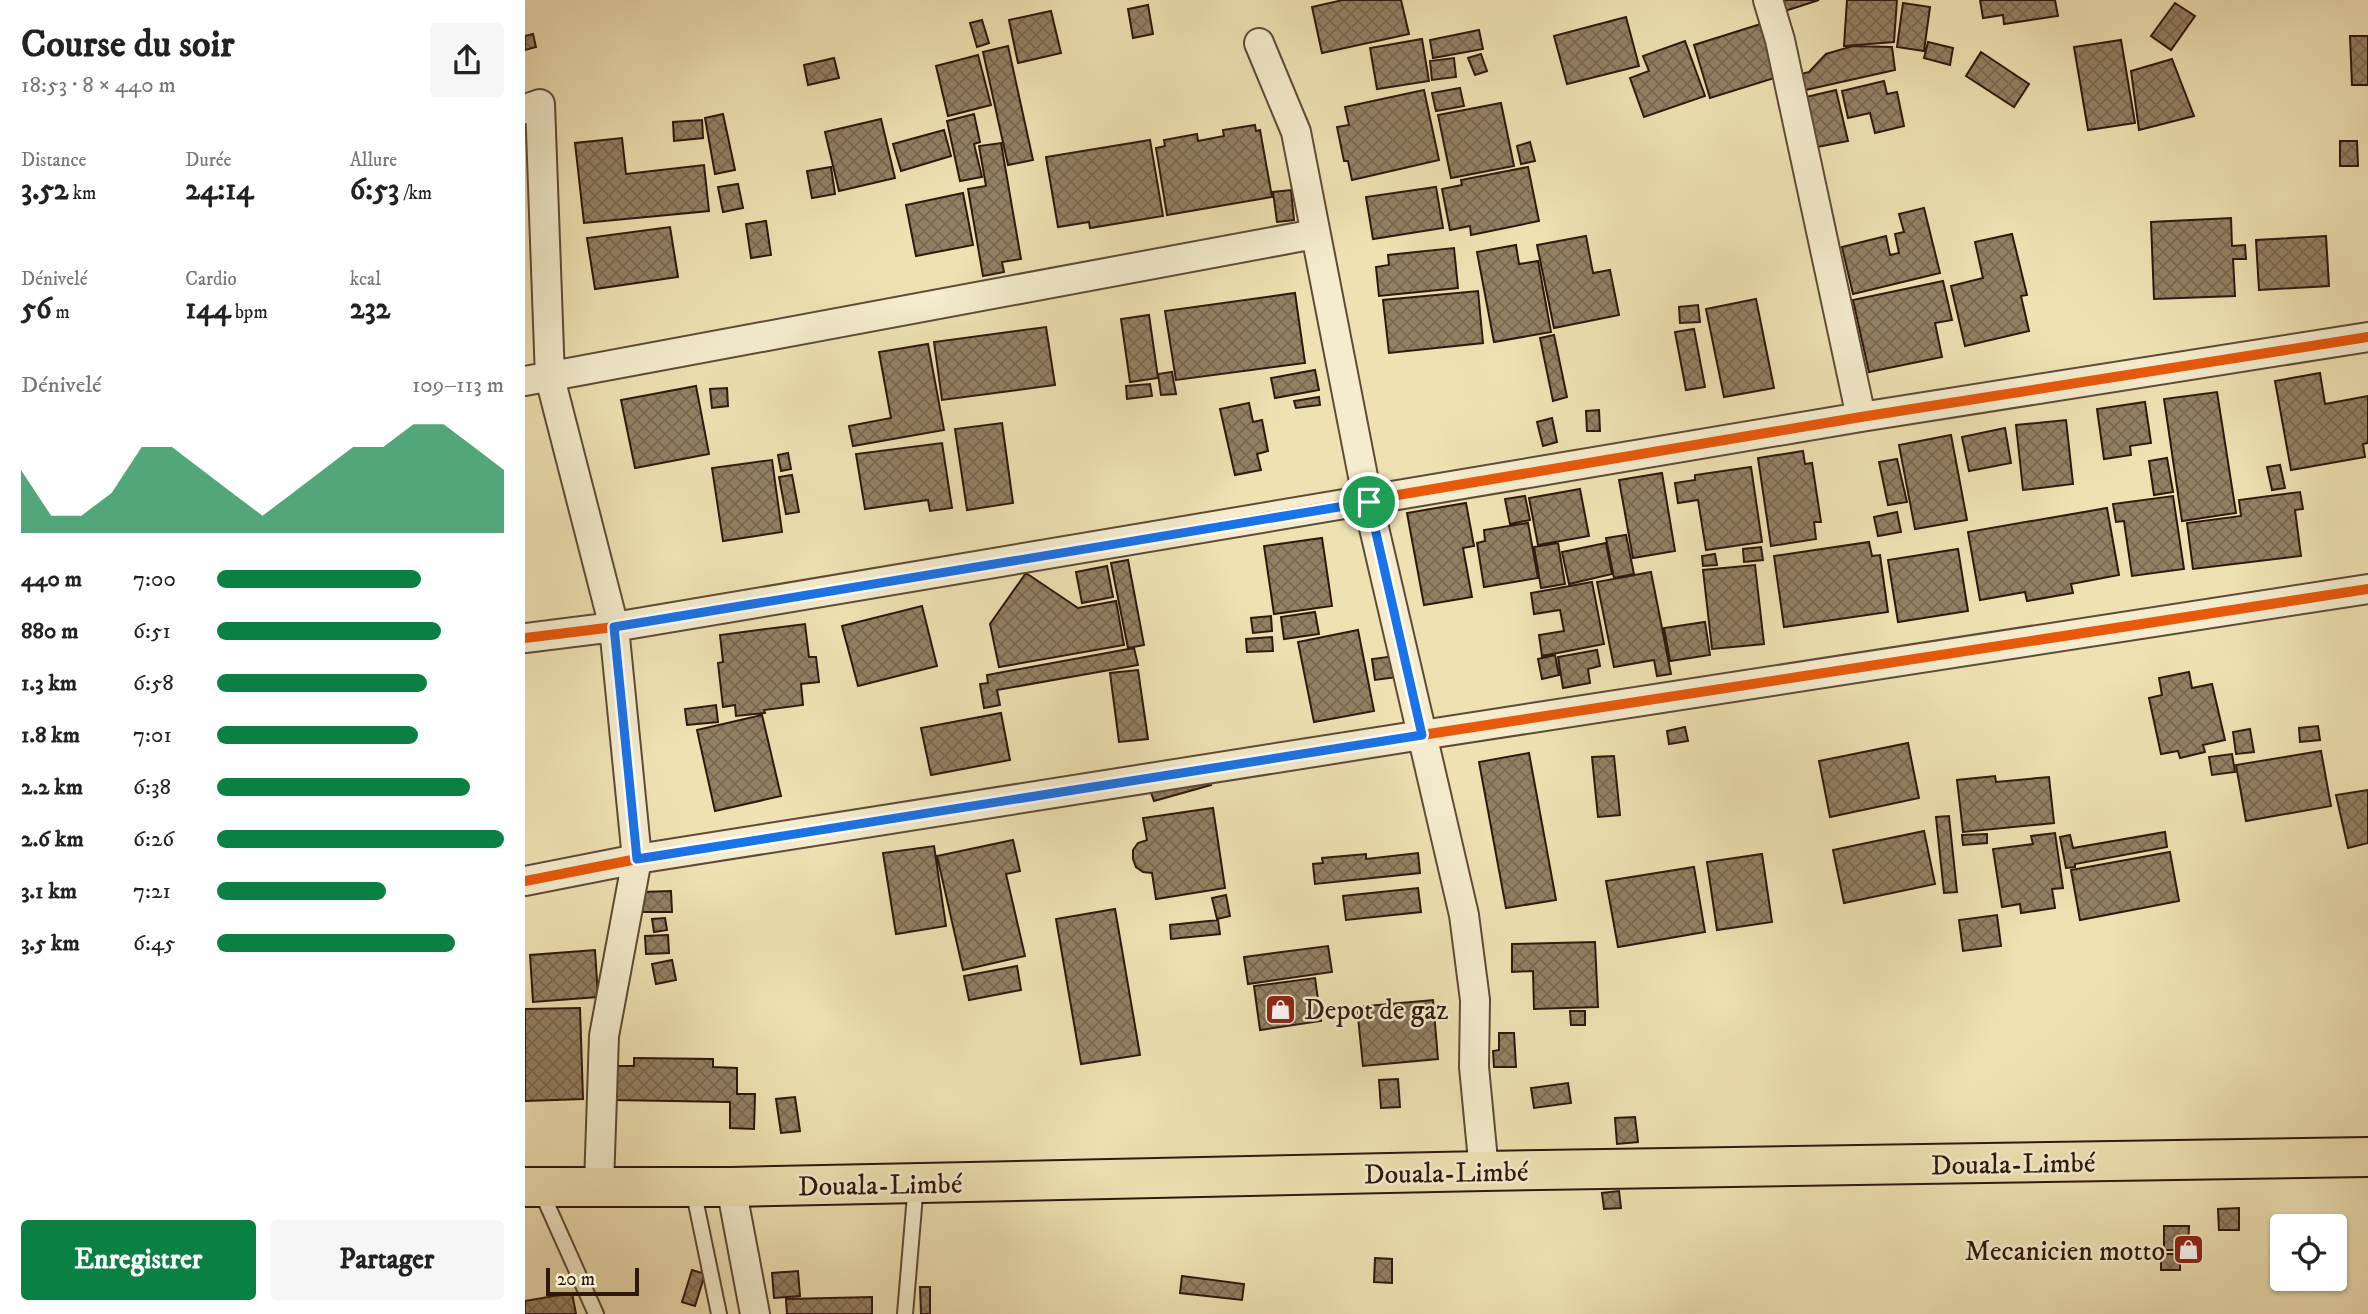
<!DOCTYPE html>
<html lang="fr">
<head>
<meta charset="utf-8">
<style>
  body { margin:0; font-family:"IM FELL DW Pica",serif; background:#f6f6f6; color:#222; height:100vh; display:flex; flex-direction:column; font-size:26px; white-space:nowrap }
  * { box-sizing:border-box; margin:0 }
  p { font-size:23px; color:#767676 }
  .icon { flex:none; width:38px; height:38px; fill:none; stroke:currentColor; stroke-width:2; stroke-linecap:round; stroke-linejoin:round }
  .map { position:relative; flex:1; overflow:hidden }
  .drawer { display:flex; flex-direction:column; background:#fff; width:525px }
  .drawer>* { flex:none }
  .fabs { position:absolute; left:1745px; top:1214px; display:grid; gap:14px }
  .fabs a { display:grid; place-items:center; width:77px; height:77px; border-radius:7px; background:#fff; box-shadow:0 2px 5px #0004; font-size:35px }
  .scale { position:absolute; left:21px; bottom:18px; width:93px; box-sizing:border-box; padding-left:7px; border:4px solid #30170e; border-top:0; font-size:19px; line-height:24px; white-space:nowrap; color:#30170e; -webkit-text-stroke:5px #f4eccd; paint-order:stroke }
  .pin { position:absolute; display:grid; place-items:center; width:60px; height:60px; color:#fff; margin:-30px; border:4px solid #fff; border-radius:50%; box-shadow:0 2px 7px #0007 }
  .round { display:grid; place-items:center; flex:none; width:74px; height:74px; border-radius:7px; background:#f6f6f6 }
  .overview { display:flex; align-items:center; justify-content:space-between; height:119px; padding:0 21px }
  h1 { font-size:38px; font-weight:700; line-height:52px }
  .metrics { display:grid; grid-template-columns:repeat(3,1fr); gap:10px; height:119px; padding:7px 21px }
  .metrics div { display:grid; align-content:center }
  .metrics b { font-size:30px; font-weight:700 }
  .metrics small { font-size:19px; font-weight:400 }
  .metrics p { font-size:19px }
  .chart { height:196px; padding:14px 21px }
  .chart p { display:flex; justify-content:space-between }
  .chart svg { width:100%; height:126px; margin-top:7px; fill:#0b8043; opacity:.7 }
  .cta { display:flex; gap:14px; margin-top:auto; padding:14px 21px }
  .cta a { flex:1; height:80px; border-radius:7px; background:#0b8043; color:#fff; font-size:28px; font-weight:700; line-height:80px; text-align:center }
  .cta a+a { background:#f6f6f6; color:#222 }
  ul { padding:0 21px; list-style:none; font-size:23px }
  li { display:grid; grid-template-columns:112px 84px 1fr; align-items:center; height:52px }
  li i { height:18px; border-radius:9px; background:#0b8043 }
  main { display:flex; flex:1; min-height:0 }
  .map>svg:first-child { display:block }
</style>
</head>
<body>
<main>
<section class="drawer">
<div class="overview"><div><h1>Course du soir</h1><p>18:53 · 8 × 440 m</p></div><a class="round"><svg class="icon" aria-label="share" viewBox="0 0 24 24"><path d="M12 15V3M7 8l5-5 5 5M5 13v7h14v-7"/></svg></a></div>
<div class="metrics">
<div><p>Distance</p><b>3.52<small> km</small></b></div>
<div><p>Durée</p><b>24:14</b></div>
<div><p>Allure</p><b>6:53<small> /km</small></b></div>
</div>
<div class="metrics">
<div><p>Dénivelé</p><b>56<small> m</small></b></div>
<div><p>Cardio</p><b>144<small> bpm</small></b></div>
<div><p>kcal</p><b>232</b></div>
</div>
<div class="chart"><p><span>Dénivelé</span>109–113 m</p>
<svg viewBox="0 0 160 44" preserveAspectRatio="none"><path d="M0 44V22L10 38L20 38L30 30L40 14L50 14L60 22L70 30L80 38L90 30L100 22L110 14L120 14L130 6L140 6L150 14L160 22V44z"/></svg>
</div>
<ul>
<li><b>440 m</b>7:00<i style="width:71%"></i></li>
<li><b>880 m</b>6:51<i style="width:78%"></i></li>
<li><b>1.3 km</b>6:58<i style="width:73%"></i></li>
<li><b>1.8 km</b>7:01<i style="width:70%"></i></li>
<li><b>2.2 km</b>6:38<i style="width:88%"></i></li>
<li><b>2.6 km</b>6:26<i style="width:100%"></i></li>
<li><b>3.1 km</b>7:21<i style="width:59%"></i></li>
<li><b>3.5 km</b>6:45<i style="width:83%"></i></li>
</ul>
<div class="cta"><a>Enregistrer</a><a>Partager</a></div>
</section>
<div class="map">
<svg width="1843" height="1314" viewBox="0 0 1843 1314">
  <defs>
    <pattern id="building-cross-hatch" width="8" height="8" patternUnits="userSpaceOnUse" patternTransform="scale(1.75)"><rect width="8" height="8" fill="#938063"/><path d="M0 0l8 8M0 8l8-8" fill="none" stroke="#786850"/></pattern>
  </defs>
  <rect width="100%" height="100%" fill="#eee1b2"/>
  <filter id="stains"><feTurbulence type="fractalNoise" baseFrequency=".00286" numOctaves="4"/><feColorMatrix values="0 0 0 0 .2 0 0 0 0 .09 0 0 0 0 .02 0 0 0 .5 -.17"/></filter>
  <radialGradient id="worn" r=".72"><stop offset=".6" stop-color="#630" stop-opacity="0"/><stop offset="1" stop-color="#630" stop-opacity=".3"/></radialGradient>
  <path fill="url(#building-cross-hatch)" stroke="#30170e" stroke-width="2" d="M818,0H876L884,34L797,53L787,7Z
    M1256,0H1294L1260,11Z
    M1322,0H1372L1369,42L1319,46Z
    M1455,0H1530L1533,16L1479,24L1478,15L1458,18Z
    M1378,3L1405,7L1399,51L1372,47Z
    M1650,3L1670,16L1646,50L1626,36Z
    M623,5L628,34L608,38L603,9Z
    M526,11L536,53L493,63L484,20Z
    M1101,17L1114,66L1042,84L1029,36Z
    M457,20L464,43L452,47L445,23Z
    M1242,22L1259,75L1185,98L1169,45Z
    M954,30L958,49L908,58L905,40Z
    M8,34L11,47L0,50V36Z
    M1825,36H1843V85H1827Z
    M897,39L904,81L852,89L845,48Z
    M1596,40L1610,123L1563,130L1549,47Z
    M1160,41L1180,96L1119,117L1105,78L1124,71L1118,56Z
    M1403,42L1428,48L1425,65L1399,58Z
    M483,46L508,160L483,165L458,52Z
    M1328,46L1367,47L1370,70L1276,91L1272,75L1284,72L1301,54Z
    M1456,52L1504,84L1489,107L1441,76Z
    M956,54L962,71L950,75L943,58Z
    M453,55L466,105L423,116L411,66Z
    M309,58L314,78L283,85L279,65Z
    M929,58L931,77L907,80L905,61Z
    M1647,59L1669,116L1614,130L1606,71Z
    M1359,81L1362,94L1372,92L1379,126L1350,133L1345,113L1323,118L1317,91Z
    M935,88L939,106L911,111L907,93Z
    M899,90L914,160L827,180L823,161H819L812,127L824,125L820,107Z
    M1311,90L1323,141L1292,147L1281,97Z
    M976,103L989,166L926,178L913,115Z
    M198,114L210,170L190,174L180,118Z
    M449,114L455,142L449,144L457,177L435,181L422,121Z
    M356,119L370,178L314,191L300,132Z
    M177,120L178,138L149,141L148,122Z
    M730,125L731,131L735,130L747,197L642,215L631,148L640,146L639,140L672,134L673,141L699,136L698,130Z
    M419,130L426,156L376,171L368,144Z
    M97,138L101,174L179,165L184,211L59,223L50,143Z
    M625,140L638,216L565,228L564,222L533,227L521,157Z
    M1815,141H1832L1833,166H1815Z
    M1005,142L1010,161L996,164L992,146Z
    M476,143L496,259L477,262L479,272L458,276L443,189L461,186L454,146Z
    M306,167L310,194L287,198L282,171Z
    M1003,167L1014,221L946,235L945,226L925,230L917,189L937,185L936,180Z
    M213,184L218,208L198,212L193,187Z
    M911,187L918,228L848,239L841,197Z
    M766,190L769,220L752,222L748,192Z
    M438,193L448,245L391,256L381,205Z
    M1399,208L1415,273L1328,294L1317,247L1361,236L1365,255L1374,253L1370,234L1379,232L1374,214Z
    M1706,218L1707,246L1720,245L1721,259H1708L1710,296L1629,299L1626,222Z
    M241,221L246,255L226,258L221,224Z
    M145,227L153,277L70,289L62,238Z
    M1487,234L1502,295L1496,296L1504,331L1440,346L1426,286L1458,278L1450,242Z
    M1061,236L1068,273L1085,270L1094,315L1029,328L1012,245Z
    M1801,236L1804,286L1734,290L1731,240Z
    M991,245L994,264L1013,261L1026,332L969,342L952,252Z
    M929,248L933,288L854,296L851,267L864,265L863,255Z
    M1418,281L1427,320L1410,323L1417,357L1344,372L1328,300Z
    M953,291L958,343L864,353L858,300Z
    M770,293L780,363L651,380L640,311Z
    M1231,299L1249,388L1199,397L1181,309Z
    M1173,305L1175,322L1155,323L1154,307Z
    M624,315L633,378L605,382L596,319Z
    M521,327L530,385L417,400L409,342Z
    M1169,329L1180,387L1161,390L1150,332Z
    M1029,335L1042,397L1028,401L1015,338Z
    M403,344L419,430L328,446L324,426L366,418L354,352Z
    M790,370L794,390L750,398L746,378Z
    M647,372L651,394L636,395L633,374Z
    M1795,373L1800,404L1843,396V443L1838,444L1840,457L1766,470L1750,381Z
    M625,384L627,396L602,399L601,386Z
    M171,386L184,454L110,468L96,400Z
    M202,388L203,406L187,408L185,389Z
    M1692,392L1711,513L1657,521L1639,399Z
    M794,397L795,405L771,408L769,401Z
    M1620,402L1626,443L1605,446L1606,455L1579,459L1572,409Z
    M724,403L728,422L737,420L743,451L732,454L736,470L710,475L695,409Z
    M1074,410L1075,431H1062L1061,411Z
    M1027,418L1032,442L1018,446L1012,422Z
    M1541,420L1548,484L1498,490L1491,425Z
    M477,423L488,503L442,510L430,429Z
    M1480,428L1486,463L1444,471L1437,437Z
    M1426,435L1442,520L1390,529L1374,445Z
    M417,443L427,508L405,511L403,500L340,509L331,454Z
    M1278,451L1280,464L1287,463L1296,522H1289L1291,539L1246,546L1233,458Z
    M263,453L266,469L256,471L253,455Z
    M1642,458L1648,492L1629,495L1624,461Z
    M1372,459L1382,502L1363,505L1354,462Z
    M247,460L257,532L198,541L187,468Z
    M1755,465L1760,488L1747,490L1742,467Z
    M1226,467L1237,542L1181,550L1173,500L1153,503L1150,483L1170,480V475Z
    M1137,473L1150,551L1108,558L1094,480Z
    M267,475L274,512L261,514L254,477Z
    M1055,489L1064,536L1013,545L1004,498Z
    M1775,492L1778,509L1770,510L1776,556L1668,569L1662,523L1716,516L1714,500Z
    M1000,496L1005,520L985,524L980,499Z
    M1648,496L1659,569L1607,576L1599,521L1591,522L1588,504Z
    M941,503L949,546L938,548L947,597L899,605L882,513Z
    M1582,508L1594,575L1546,584L1548,593L1502,601L1500,592L1455,600L1443,532Z
    M1372,512L1376,532L1353,536L1349,517Z
    M1003,523L1013,578L959,587L952,543L960,541L959,530Z
    M1101,535L1109,574L1089,578L1081,538Z
    M797,538L807,606L749,614L739,546Z
    M1344,542L1347,556L1355,555L1363,612L1259,627L1249,556Z
    M1033,543L1040,584L1016,588L1009,547Z
    M1081,543L1087,574L1044,584L1037,552Z
    M1236,547L1238,560L1219,562L1218,549Z
    M1433,549L1443,611L1373,622L1363,560Z
    M1190,554L1192,565L1178,566L1177,556Z
    M603,560L619,645L603,648L586,563Z
    M1230,565L1239,644L1187,649L1178,570Z
    M582,566L588,597L557,603L551,572Z
    M1126,572L1146,674L1132,676L1129,660L1089,667L1072,582Z
    M501,573L553,608L591,601L599,645L474,667L465,624Z
    M1067,582L1079,644L1017,656L1014,635L1039,631L1035,610L1009,614L1006,593Z
    M397,606L412,666L333,686L317,626Z
    M790,612L794,634L759,639L756,617Z
    M746,616L747,631L728,633L726,618Z
    M1180,622L1185,655L1145,661L1139,628Z
    M280,624L284,657H291L294,682L276,684L278,705L239,710L240,713L211,716L210,705L198,707L193,663L198,662L195,635Z
    M833,630L849,711L789,722L773,642Z
    M747,637L748,651L722,652L721,639Z
    M609,648L613,665L472,690L475,705L459,708L455,684L463,683L462,675Z
    M1072,650L1075,666L1063,669L1065,683L1038,688L1033,657Z
    M1030,655L1034,675L1017,679L1013,659Z
    M870,656L873,677L850,680L847,659Z
    M613,670L623,739L594,742L585,673Z
    M1664,672L1667,688L1687,684L1700,740L1678,745L1680,752L1655,758L1653,751L1636,754L1624,698L1637,695L1634,678Z
    M191,705L193,722L162,725L160,709Z
    M476,713L485,760L406,775L396,728Z
    M237,715L256,796L190,811L172,730Z
    M1793,726L1795,740L1775,742L1774,728Z
    M1160,727L1163,741L1144,744L1142,731Z
    M1725,729L1729,752L1711,754L1708,732Z
    M1383,743L1394,798L1305,817L1294,761Z
    M1796,751L1806,806L1721,821L1711,765Z
    M1004,753L1031,900L981,908L954,762Z
    M1707,754L1710,772L1687,775L1684,757Z
    M1089,756L1095,815L1073,817L1067,757Z
    M683,774L686,785L629,801L625,790Z
    M1470,776L1471,782L1524,777L1529,823L1438,832L1432,780Z
    M1843,790V843L1823,848L1811,795Z
    M688,808L700,888L631,899L627,873L618,872L611,867L608,859V850L613,843L622,840L618,818Z
    M1424,816L1432,892L1419,893L1411,817Z
    M1399,831L1410,884L1319,903L1308,850Z
    M1640,832L1642,847L1550,864V867L1541,868L1535,837L1545,835L1548,848Z
    M1530,833L1538,888L1527,889L1530,908L1496,913L1495,904L1477,907L1468,849L1508,844L1506,836Z
    M1462,834V843L1438,845L1437,835Z
    M488,840L495,871L481,874L500,956L438,970L412,856Z
    M409,846L421,926L371,934L358,853Z
    M1645,852L1654,901L1555,920L1546,870Z
    M893,853L895,873L790,884L788,864L798,863L797,858L841,854V859Z
    M1237,854L1247,922L1192,930L1182,862Z
    M1169,867L1180,932L1093,947L1081,881Z
    M893,888L896,912L821,920L818,896Z
    M146,891L147,912H118L117,892Z
    M701,895L705,916L692,919L687,898Z
    M590,909L615,1055L556,1064L531,919Z
    M1472,915L1476,946L1438,951L1434,920Z
    M140,918L142,930L129,932L127,919Z
    M693,920L695,934L646,939L645,925Z
    M143,935L144,953L121,954L120,936Z
    M1070,942L1073,1007L1009,1009L1008,971L987,972V944Z
    M803,946L807,972L723,984L719,957Z
    M70,950L73,997L8,1002L5,955Z
    M147,960L151,980L131,984L127,964Z
    M492,966L496,990L444,1000L439,976Z
    M790,978L796,1021L735,1030L729,986Z
    M908,1000L913,1059L838,1066L832,1007Z
    M55,1008L58,1099L0,1101V1009Z
    M1045,1011H1060V1025H1046Z
    M974,1033H989L991,1067H969L968,1051L974,1050Z
    M109,1058L188,1059V1067L212,1068V1094H230L229,1129L205,1128V1102L87,1100V1066H109Z
    M873,1079L875,1107L856,1108L854,1080Z
    M1043,1083L1046,1103L1009,1108L1006,1088Z
    M270,1097L275,1131L256,1133L251,1099Z
    M1110,1117L1113,1142L1092,1144L1090,1118Z
    M1094,1191L1096,1208L1079,1209L1077,1193Z
    M1714,1208V1230H1694L1693,1209Z
    M1639,1226H1664L1663,1250H1639Z
    M1636,1254H1655V1270H1636Z
    M850,1258L867,1259V1283L849,1282Z
    M167,1270L180,1274L170,1306L157,1302Z
    M273,1271L275,1296L249,1298L247,1273Z
    M657,1276L719,1284L717,1300L655,1293Z
    M395,1287H405V1314H396Z
    M47,1293L51,1314H0V1301Z
    M347,1297V1314H262L261,1299Z"/>
  <g fill="none" stroke-linecap="round" stroke-linejoin="round">
    <defs>
      <path id="service" d="M168,1189L194,1314
        M16,1191L71,1314
        M380,1314L391,1183"/>
      <path id="minor" d="M1243,0L1255,40L1336,417
        M734,43L771,132L843,502L939,915L950,1000L949,1067L959,1171
        M0,109L15,104L25,378L89,627L112,859L79,1036L74,1185
        M0,381L790,234
        M0,638L89,627L1336,417L1843,337
        M0,881L112,859L897,735L1843,589
        M206,1187L230,1314"/>
      <path id="trunk" d="M0,1187H206L959,1171L1843,1157"/>
    </defs>
    <use href="#service" stroke="#604a37" stroke-width="18"/>
    <use href="#minor" stroke="#604a37" stroke-width="32"/>
    <use href="#trunk" stroke="#30170e" stroke-width="42"/>
    <use href="#service" stroke="#f4eccd" stroke-width="14"/>
    <use href="#minor" stroke="#f4eccd" stroke-width="28"/>
    <use href="#trunk" stroke="#eee1b2" stroke-width="38"/>
    <defs>
      <path id="cycleway" d="M0,638L89,627L1336,417L1843,337
        M0,881L112,859L897,735L1843,589"/>
    </defs>
    <use href="#cycleway" stroke="#f4eccd" stroke-width="15"/>
    <use href="#cycleway" stroke="#e8590c" stroke-width="10"/>
  </g>
  <g fill="none" stroke-linecap="round" stroke-linejoin="round">
    <defs>
      <path id="route" d="M844,502L897,735L112,859L89,627Z"/>
    </defs>
    <use href="#route" stroke="#fff" stroke-width="14"/>
    <use href="#route" stroke="#1a73e8" stroke-width="9"/>
  </g>
  <defs>
    <symbol id="shop-square" viewBox="-11 -11 22 22"><rect x="-9" y="-9" width="18" height="18" rx="4" fill="#8f2418" stroke="#f4eccd"/><path d="M-5-2.5h2.3a2.7 3.5 0 0 1 5.4 0H5L5.5 6h-11ZM-1.5-2.5h3a1.5 2.3 0 0 0-3 0Z" fill="#fff"/></symbol>
  </defs>
  <g fill-rule="evenodd">
    <use href="#shop-square" x="738" y="992" width="35" height="35"/>
    <use href="#shop-square" x="1646" y="1232" width="35" height="35"/>
  </g>
  <g text-anchor="middle" stroke-width="5" stroke-linejoin="round" paint-order="stroke">
    <g font-size="28" fill="#30170e" stroke="#f4eccd" text-anchor="start">
      <text x="779" y="1019">Depot de gaz</text>
      <text x="1640" y="1260" text-anchor="end">Mecanicien motto</text>
    </g>
    <g font-size="28" fill="#30170e" stroke="#f4eccd">
      <text transform="translate(1488 1163) rotate(-1)" y="10">Douala-Limbé</text>
      <text transform="translate(921 1172) rotate(-1)" y="10">Douala-Limbé</text>
      <text transform="translate(355 1184) rotate(-1)" y="10">Douala-Limbé</text>
    </g>
  </g>
  <rect width="100%" height="100%" filter="url(#stains)"/>
  <rect width="100%" height="100%" fill="url(#worn)"/>
</svg>
<div class="fabs">
<a><svg class="icon" aria-label="locate" viewBox="0 0 24 24"><circle cx="12" cy="12" r="6"/><path d="M12 2v4M12 18v4M2 12h4M18 12h4"/></svg></a>
</div>
<div class="scale">20 m</div>
<div class="pin" style="left:844px;top:502px;background:#1e9e55"><svg class="icon" aria-label="arrive" viewBox="0 0 24 24"><path d="M6 21V4h12l-3 4 3 4H6"/></svg></div>
</div>
</main>
</body>
</html>
